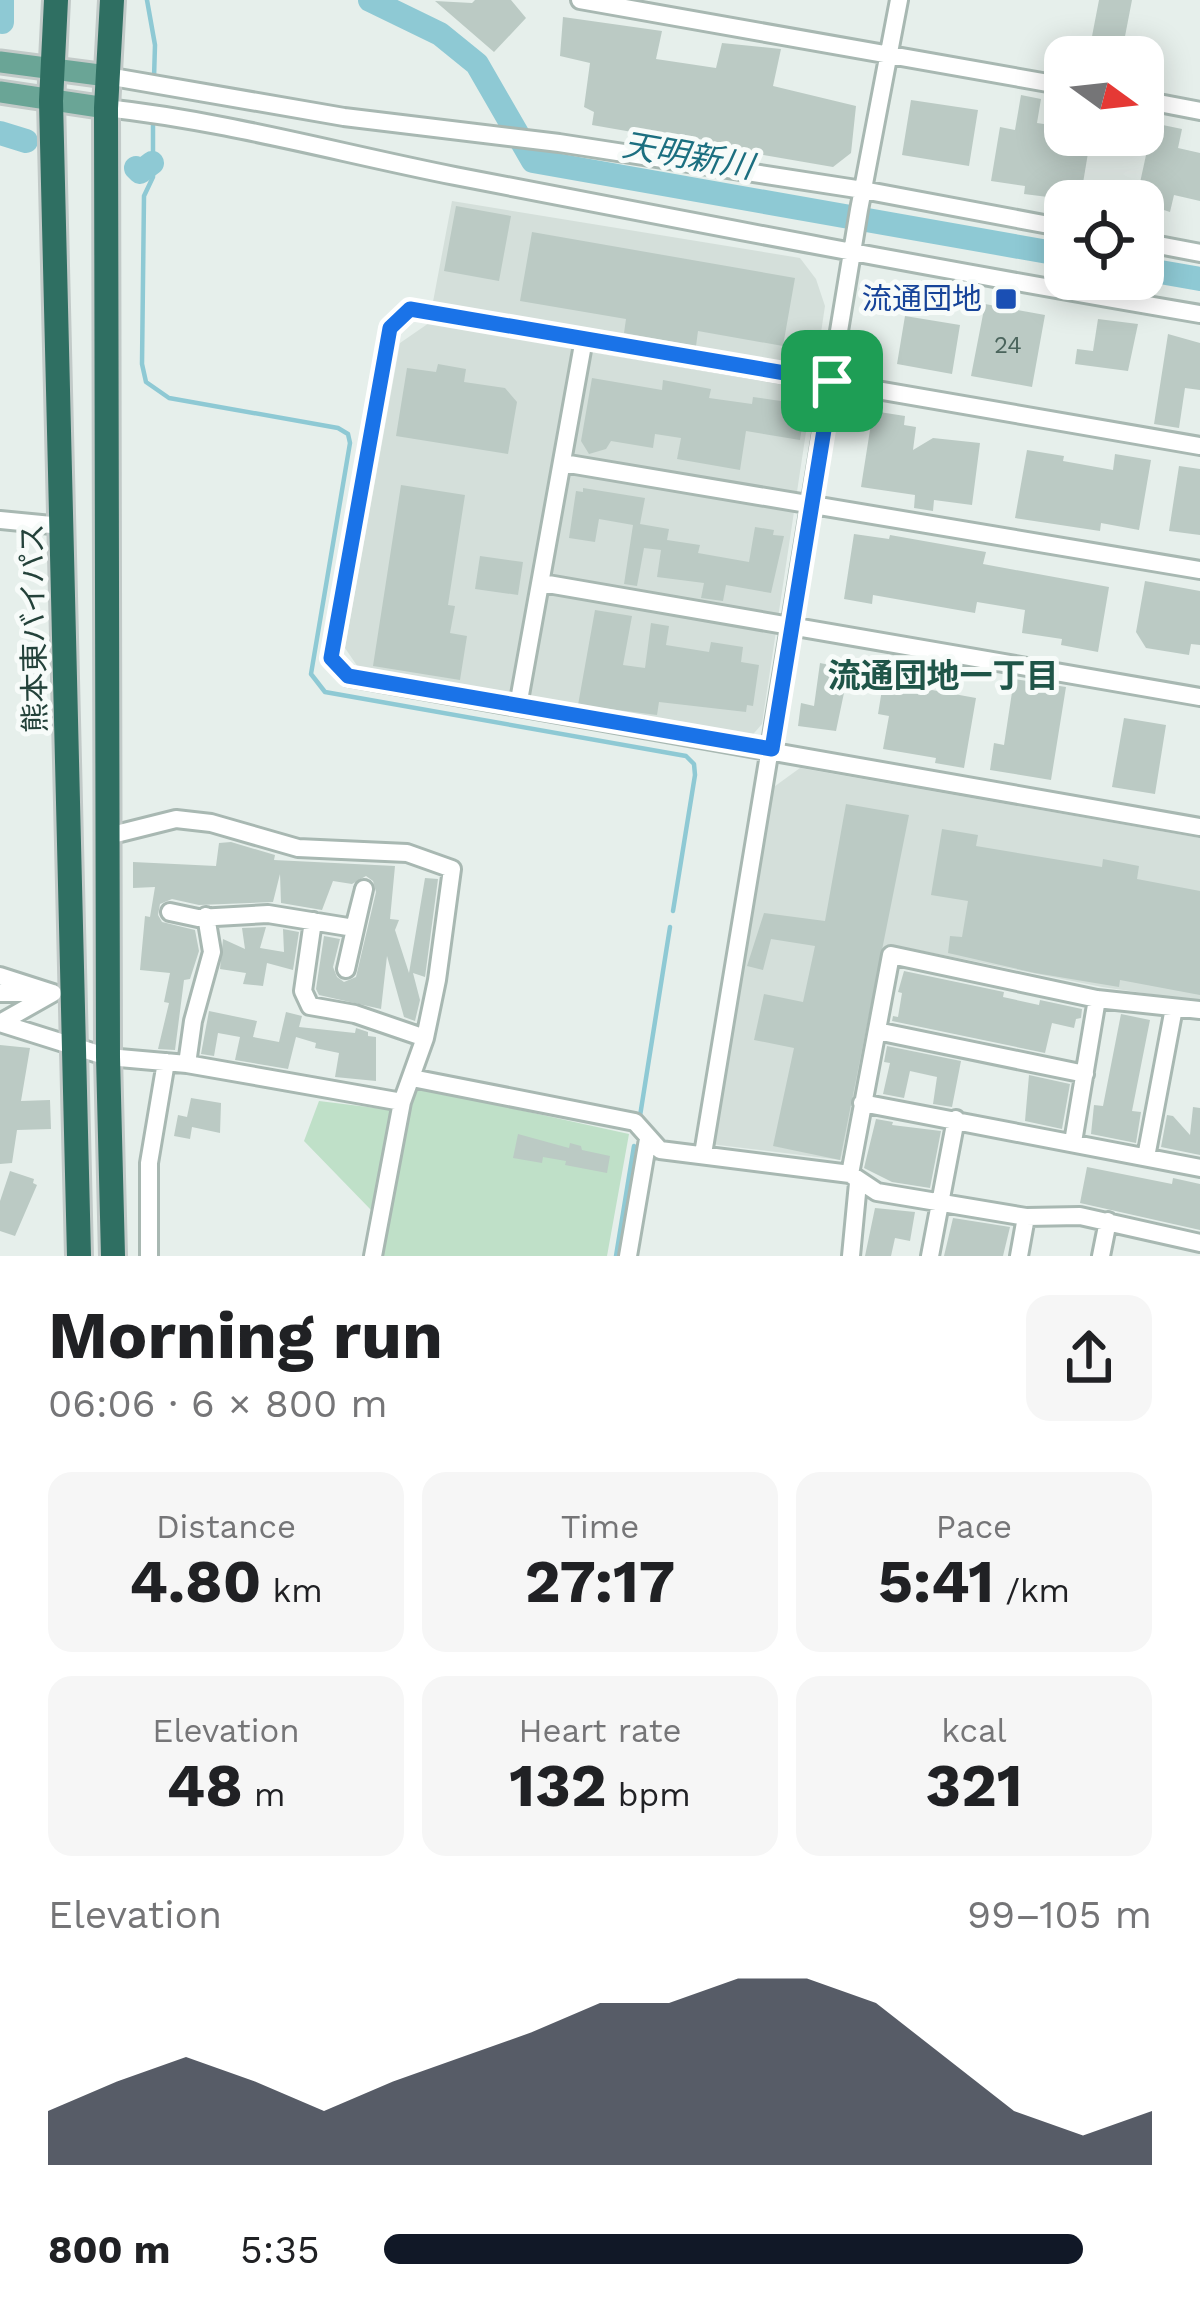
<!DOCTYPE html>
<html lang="en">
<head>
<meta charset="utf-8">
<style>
  body { margin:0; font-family:"Work Sans","Noto Sans JP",sans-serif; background:#f6f6f6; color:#202124; height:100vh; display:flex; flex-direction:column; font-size:45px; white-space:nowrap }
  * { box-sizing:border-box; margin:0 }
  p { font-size:39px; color:#757577 }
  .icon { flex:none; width:66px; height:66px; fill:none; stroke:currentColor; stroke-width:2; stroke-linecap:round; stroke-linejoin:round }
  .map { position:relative; height:1256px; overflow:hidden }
  .panel { display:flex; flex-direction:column; background:#fff; flex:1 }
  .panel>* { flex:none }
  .needle { width:78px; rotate:105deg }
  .tools { position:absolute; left:1044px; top:36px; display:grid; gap:24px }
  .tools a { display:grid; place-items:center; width:120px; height:120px; border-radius:24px; background:#fff; box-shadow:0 6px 30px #0003; font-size:60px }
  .pin { position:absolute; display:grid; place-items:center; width:102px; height:102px; color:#fff; margin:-51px; border-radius:24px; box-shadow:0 6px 18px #0006 }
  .round { display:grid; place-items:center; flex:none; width:126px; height:126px; border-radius:24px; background:#f6f6f6 }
  .headline { display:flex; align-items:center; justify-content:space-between; height:204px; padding:0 48px }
  h1 { font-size:66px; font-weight:700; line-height:90px }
  .stats { display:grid; grid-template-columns:repeat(3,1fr); gap:18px; height:204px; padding:12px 48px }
  .stats div { display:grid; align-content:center; border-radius:24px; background:#f6f6f6; text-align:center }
  .stats b { font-size:60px; font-weight:700 }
  .stats small { font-size:33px; font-weight:400 }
  .stats p { font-size:33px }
  .chart { height:336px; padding:24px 48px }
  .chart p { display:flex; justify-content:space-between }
  .chart svg { width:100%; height:216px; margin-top:12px; fill:#111827; opacity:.7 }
  ul { padding:0 48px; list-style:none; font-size:39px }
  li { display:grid; grid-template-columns:192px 144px 1fr; align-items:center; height:90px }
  li i { height:30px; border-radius:15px; background:#111827 }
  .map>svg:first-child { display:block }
</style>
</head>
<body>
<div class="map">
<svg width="1200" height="1256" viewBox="0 0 1200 1256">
  <rect width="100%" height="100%" fill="#e6efeb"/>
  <path fill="#d4dfda" d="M452,201L800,258L816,279L825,306L762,724L748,740L360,670L345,648L400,343L429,323Z
    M800,768L1200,838V1001L1102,987L898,946L881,962L841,1160L710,1144L771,789Z"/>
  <path fill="#bfe0c8" d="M415,1087L629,1134L607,1256H380L398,1155Z
    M319,1101L392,1110L371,1210L304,1141Z"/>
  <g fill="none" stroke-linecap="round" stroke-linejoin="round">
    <path stroke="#8ec9d4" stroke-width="4.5" d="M147,0L155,45L154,78
      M153,119V177L144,196L142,364L146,382L169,398L338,428L348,434L350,443L311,674L325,692L686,756L694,764L695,775L673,911
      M640,1116L670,927
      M616,1256L634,1146"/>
    <path stroke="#8ec9d4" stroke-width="24" d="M370,0L440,34L477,64L533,161L1065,255
      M2,22V0
      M0,133L26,141
      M136,168L140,172L152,163
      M1143,269L1200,279"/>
  </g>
  <path fill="#bbcac4" d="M475,0H511L526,18L494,52L435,1L472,3Z
    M1099,0H1132L1121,57H1088Z
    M563,17L662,31L656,59L716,68L722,43L781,49L773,86L856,106L851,153L833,167L592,125L594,112L584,107L590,63L560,56Z
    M1021,95L1041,99L1037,123L1065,127V135H1091L1080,201L1024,194L1025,186L991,181L1000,127L1015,130Z
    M911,100L978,110L969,166L902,155Z
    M1153,123L1182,129L1178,148L1200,153V201L1174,195L1170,212L1136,201Z
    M456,206L511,216L499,281L444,271Z
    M532,232L795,278L783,346L698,331L696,346L624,333L626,319L520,301Z
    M985,304L1045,315L1032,387L971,376Z
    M905,316L960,325L952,374L897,364Z
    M1098,319L1138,324L1128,371L1075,364L1077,349L1093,351Z
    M1168,334L1200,343V390L1185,388L1179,428L1154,424Z
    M438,364L466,369L464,382L505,388L517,402L508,454L396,436L407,368L436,372Z
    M592,378L662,390L663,380L711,389L709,398L752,404L753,397L794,403L792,412L804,414L800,440L746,431L740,470L677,459L681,438L655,434L653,448L611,441L606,449L589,454L581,441Z
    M873,411L905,416L904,425L916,427L913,450L933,438L980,443L972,505L934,500L933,511L914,508L915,495L861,487Z
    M1027,450L1064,456L1063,461L1113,470L1115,454L1151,460L1139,530L1101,523L1100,531L1015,518Z
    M1179,466L1200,469V535L1169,531Z
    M401,485L465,495L448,605L455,606L450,633L467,636L460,680L373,666Z
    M583,488L645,498L640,524L669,529L667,540L700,545L698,553L749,562L755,527L774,530L773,535L784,536L771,593L726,585L723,601L701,598L704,583L657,577L661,550L644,548L637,586L624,584L633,525L599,519L595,542L569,538L576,491L583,492Z
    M854,534L889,539L890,535L986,552L983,564L1109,587L1098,652L1061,645L1062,639L1022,633L1025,610L977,602L975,613L873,595L872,604L844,599Z
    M480,556L523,562L518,595L475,589Z
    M1145,581L1200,591V645L1191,644L1189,655L1146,648L1136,632Z
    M595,610L632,616L623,665L645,668L651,623L669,626L666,645L709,652L711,642L743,647L741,662L759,665L753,706L747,705L746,712L659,702L657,715L578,705Z
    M887,659L936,667L932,690L976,698L964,768L935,763L936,758L883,749L889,716L878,714Z
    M820,663L849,669L836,731L798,726L801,703L814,706Z
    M1014,679L1066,687L1051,780L990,770L994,743L1004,745Z
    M1124,718L1166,725L1155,794L1112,787Z
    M846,804L909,815L840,1160L773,1146L794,1048L754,1040L764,994L803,1002L815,946L771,939L763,970L747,966L764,913L825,921Z
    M942,829L978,835L976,846L1102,867L1103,859L1139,866L1137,879L1200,891V995L1120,980L1119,987L1035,973L948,953L950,936L962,937L968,901L931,895Z
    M231,842L275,855L274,860L395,866L390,919L399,920L395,930L409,973L425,878L438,879L425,977L413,973L420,1000L415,1021L404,1017L387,956L381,1009L319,995L316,989L324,936L340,939L333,967L337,977L344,982L356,977L376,892L373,881L366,876L352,884L333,881L322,910L281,903L280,874L273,902L199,905L172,899L160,904L158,915L162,922L195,930L199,951L190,979L184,980L175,1050L158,1049L169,1003L164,1002L170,973L140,970L145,916L150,917L155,887L133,888V862L216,866L219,843Z
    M266,927L260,948L284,952L283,929L299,932L293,970L267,963L263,986L243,984L246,973L220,969L223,939L245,949L242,928Z
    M904,971L1004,992L1003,997L1039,1005L1040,1000L1082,1009L1081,1018L1076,1019L1074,1028L1052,1023L1045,1053L892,1021L893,1016L898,1017L902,993L898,992Z
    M209,1011L257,1021L253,1037L279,1042L286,1012L302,1016L299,1027L355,1033L356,1028L368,1032V1036L376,1037V1081L335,1077L339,1053L315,1048L316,1043L296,1037L288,1069L235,1060L240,1037L218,1033L214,1056L201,1054Z
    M1121,1014L1150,1020L1132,1111L1141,1112L1136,1143L1091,1134L1094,1105L1103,1106Z
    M0,1045L30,1048L21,1101L50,1100L51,1129L17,1130L12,1163L0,1164Z
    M887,1046L961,1061L952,1107L933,1104L937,1077L910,1071L904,1098L883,1094L890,1063L884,1062Z
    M1029,1075L1070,1084L1062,1129L1025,1121Z
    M191,1098L221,1103L220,1133L192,1127L190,1139L174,1136L178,1115L187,1117Z
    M1193,1107L1200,1108V1155L1161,1147L1167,1115L1173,1116L1190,1135Z
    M876,1119L893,1122L892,1125L941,1131L930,1188L892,1182L864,1168Z
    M518,1134L569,1148L570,1143L581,1146L582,1150L610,1156L607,1173L565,1165L566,1161L543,1157L542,1163L513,1158Z
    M1087,1167L1172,1184L1173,1178L1200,1184V1230L1080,1203Z
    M10,1171L34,1179L33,1183L37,1185L15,1236L0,1231V1201Z
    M875,1208L915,1212L910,1241L895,1238L891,1256H865Z
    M953,1218L1010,1227L1003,1256H944Z"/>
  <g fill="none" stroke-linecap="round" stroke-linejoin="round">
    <defs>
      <path id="minor" d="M580,0L1065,86
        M107,76L344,117L559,143L863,190L1065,228
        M1143,100L1200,111
        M106,108C225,121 339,153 455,176C703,224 951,272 1200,314
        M1143,242L1200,253
        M1200,446L410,309L390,328L331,658L348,677L1200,827
        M563,463L1200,570
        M0,520L62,526
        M542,583L1200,697
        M518,706L584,339
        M108,836L176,819L211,823L298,848L407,853L452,869L437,980L425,1038L402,1102L373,1256
        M170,912L198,918L268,914L354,928L364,889L346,969
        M313,921L303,991L310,1006L355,1014L425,1038
        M0,976L53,993
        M0,993H34
        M53,993L0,1023L108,1057L187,1064L402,1102
        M877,1031L1085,1074
        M187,1064L193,1021L212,952L206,916
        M412,1078L635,1122L660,1150L850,1174L877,1192L1026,1217L1080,1216L1200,1243
        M862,1103L1200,1168
        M1073,1142L1097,999
        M703,1154L859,210L899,0
        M1146,1157L1174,1008
        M850,1174L891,955L1097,999L1200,1010
        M149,1256V1163L166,1062
        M628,1256L648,1139
        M851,1256L858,1183
        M930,1256L956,1119
        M1019,1256L1026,1217
        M1101,1256L1108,1221"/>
      <path id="major" d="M0,62L107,76
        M0,92L106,108"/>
      <path id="highway" d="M56,0L51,101L79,1256
        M112,0L106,108L108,1057L113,1256"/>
    </defs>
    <use href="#minor" stroke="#a8b8b2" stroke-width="22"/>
    <use href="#major" stroke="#c2cac8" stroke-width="27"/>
    <use href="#highway" stroke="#c2cac8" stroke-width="30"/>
    <use href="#minor" stroke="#fff" stroke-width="16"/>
    <use href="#major" stroke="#6aa596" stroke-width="21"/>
    <use href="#highway" stroke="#2f6f62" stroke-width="24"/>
  </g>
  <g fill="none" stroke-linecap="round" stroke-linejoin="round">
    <defs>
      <path id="route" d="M410,309L832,381L772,749L348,676L331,658L390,328Z"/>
    </defs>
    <use href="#route" stroke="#fff" stroke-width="24"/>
    <use href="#route" stroke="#1a73e8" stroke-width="15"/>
  </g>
  <rect fill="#1a4fb4" stroke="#f7fbf9" stroke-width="4.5" x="994" y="287" width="24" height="24" rx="6"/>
  <g text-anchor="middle" stroke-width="10" stroke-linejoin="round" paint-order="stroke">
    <g font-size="24" fill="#4a645c">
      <text x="1008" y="353">24</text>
    </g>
    <g font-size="30" fill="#164399" stroke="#f7fbf9" text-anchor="end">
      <text x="982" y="309">流通団地</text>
    </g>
    <g font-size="30" fill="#24423a" stroke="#f7fbf9">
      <text transform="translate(34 628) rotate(-91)" y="10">熊本東バイパス</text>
    </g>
    <g font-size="33" font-style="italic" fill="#1c6f80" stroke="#f7fbf9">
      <text transform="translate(688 155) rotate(10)" y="12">天明新川</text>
    </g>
    <g font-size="33" font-weight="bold" fill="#1f5548" stroke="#f7fbf9">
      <text x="943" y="687">流通団地一丁目</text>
    </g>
  </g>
</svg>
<div class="tools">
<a><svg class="needle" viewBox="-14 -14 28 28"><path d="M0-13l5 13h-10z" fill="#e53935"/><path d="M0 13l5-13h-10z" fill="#757577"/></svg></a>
<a><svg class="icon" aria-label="locate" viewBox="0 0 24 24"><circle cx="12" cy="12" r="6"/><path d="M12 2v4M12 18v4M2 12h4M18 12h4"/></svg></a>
</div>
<div class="pin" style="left:832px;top:381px;background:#1e9e55"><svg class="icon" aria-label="arrive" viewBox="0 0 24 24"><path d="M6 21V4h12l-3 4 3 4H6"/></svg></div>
</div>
<section class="panel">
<div class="headline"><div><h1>Morning run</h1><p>06:06 · 6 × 800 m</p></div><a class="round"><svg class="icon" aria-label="share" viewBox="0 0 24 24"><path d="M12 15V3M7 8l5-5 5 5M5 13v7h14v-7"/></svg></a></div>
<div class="stats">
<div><p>Distance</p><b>4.80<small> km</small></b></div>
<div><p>Time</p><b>27:17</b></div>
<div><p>Pace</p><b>5:41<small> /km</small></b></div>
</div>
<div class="stats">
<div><p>Elevation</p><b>48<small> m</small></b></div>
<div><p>Heart rate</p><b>132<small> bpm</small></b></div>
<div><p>kcal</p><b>321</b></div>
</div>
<div class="chart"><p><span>Elevation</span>99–105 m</p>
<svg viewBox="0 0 160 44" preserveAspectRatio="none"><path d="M0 44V33L10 27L20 22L30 27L40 33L50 27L60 22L70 17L80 11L90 11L100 6L110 6L120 11L130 22L140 33L150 38L160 33V44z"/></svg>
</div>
<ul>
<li><b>800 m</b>5:35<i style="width:91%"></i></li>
</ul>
</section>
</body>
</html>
